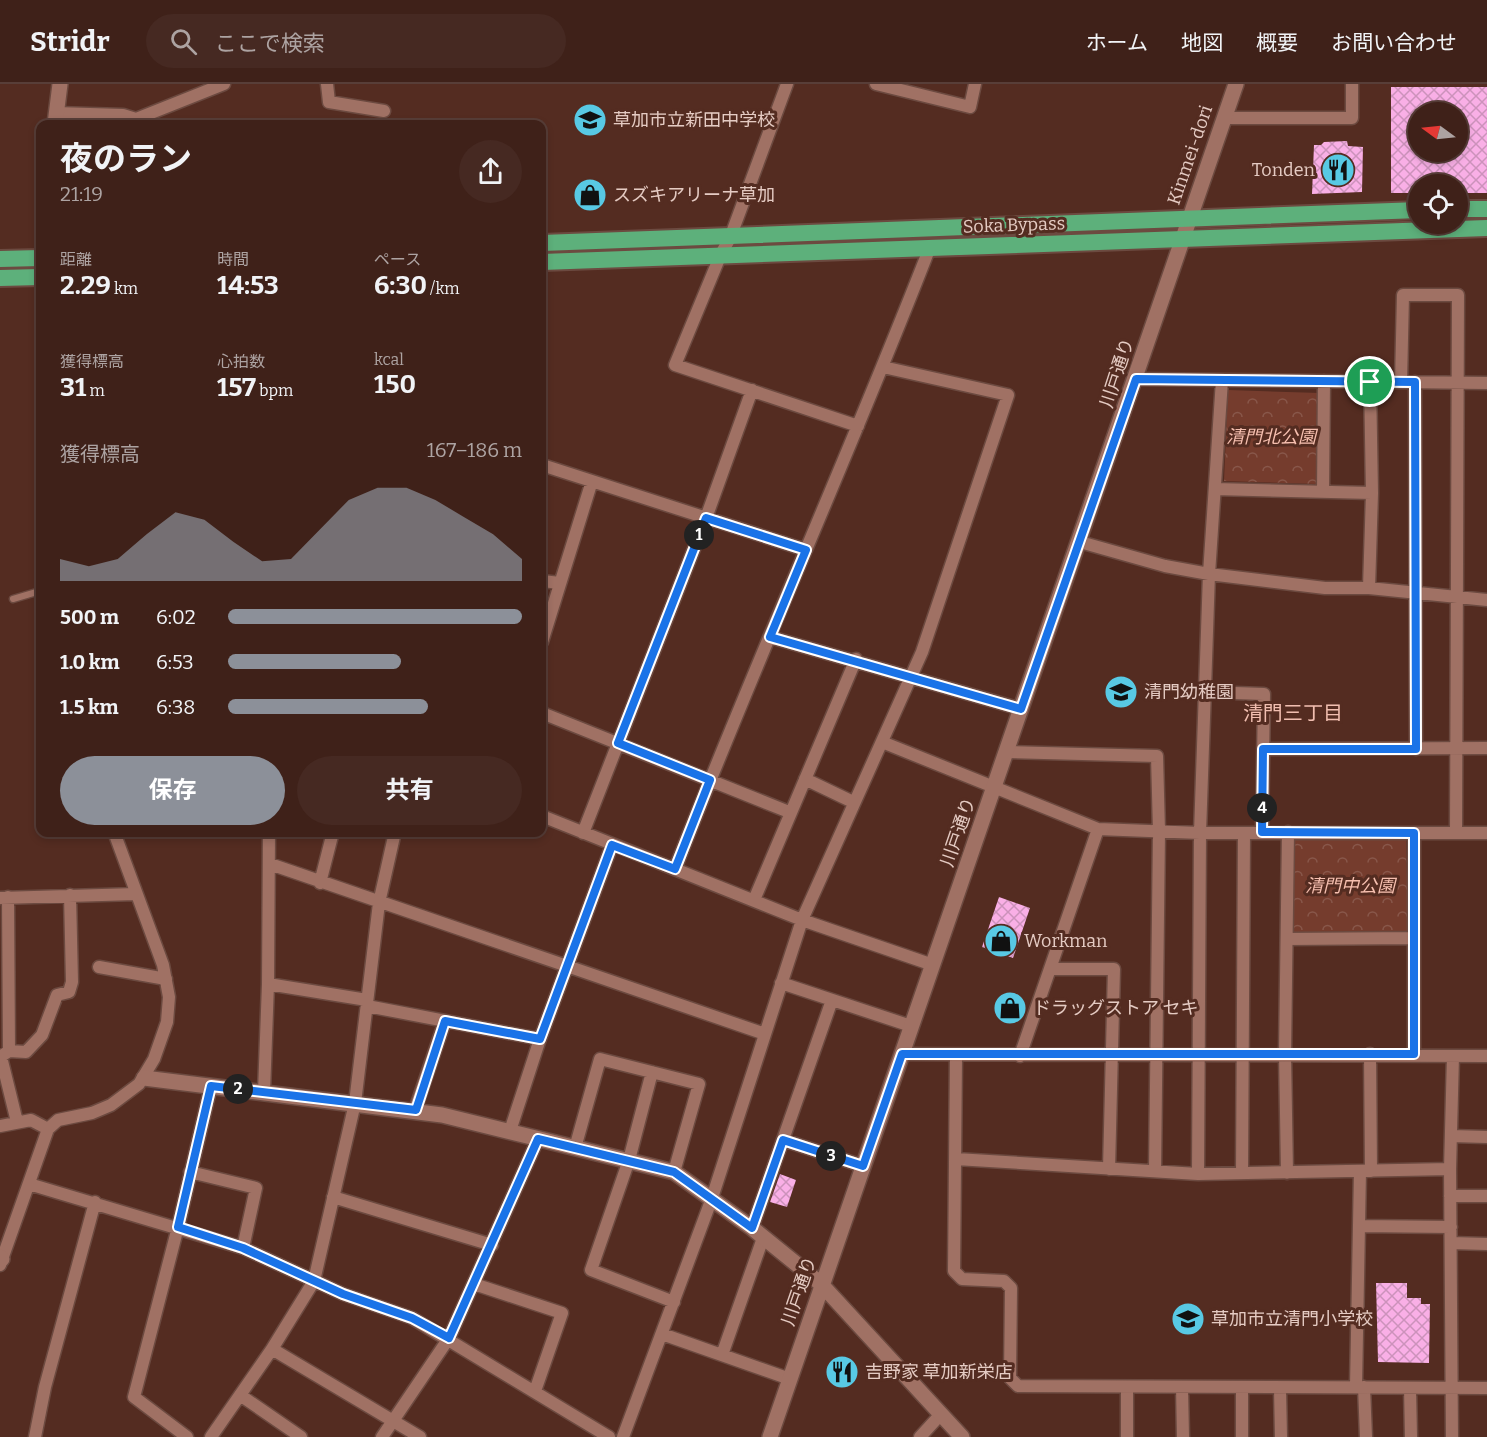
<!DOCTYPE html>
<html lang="ja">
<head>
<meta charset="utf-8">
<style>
  body { margin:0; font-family:Bitter,"Noto Sans JP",serif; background:#462922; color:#f1f3f6; height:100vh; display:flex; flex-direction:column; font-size:22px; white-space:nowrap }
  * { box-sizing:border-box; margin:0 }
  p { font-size:20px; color:#ada3a2 }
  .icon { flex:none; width:33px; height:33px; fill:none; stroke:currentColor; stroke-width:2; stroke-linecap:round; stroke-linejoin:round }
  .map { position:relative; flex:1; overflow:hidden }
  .details { position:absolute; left:36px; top:36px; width:510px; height:717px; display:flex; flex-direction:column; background:#3f2119; border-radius:12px; box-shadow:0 3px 9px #0003,0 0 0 2px #583e38 }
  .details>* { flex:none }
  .needle { width:39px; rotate:285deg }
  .tools { position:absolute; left:1408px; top:18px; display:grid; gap:12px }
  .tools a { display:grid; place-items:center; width:60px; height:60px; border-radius:50%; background:#3f2119; box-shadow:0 3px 9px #0003,0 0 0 2px #583e38; font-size:30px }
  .pin { position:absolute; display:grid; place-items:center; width:51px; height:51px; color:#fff; margin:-26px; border:3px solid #fff; border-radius:50%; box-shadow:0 2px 6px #0007 }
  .km { position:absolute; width:30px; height:30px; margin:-15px; border-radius:50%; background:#222; color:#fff; font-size:16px; line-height:30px; text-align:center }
  .round { display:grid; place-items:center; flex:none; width:63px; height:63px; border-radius:32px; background:#462922 }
  .headline { display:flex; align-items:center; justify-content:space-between; height:102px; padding:0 24px }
  h1 { font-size:33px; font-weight:700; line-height:45px }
  .metrics { display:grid; grid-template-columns:repeat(3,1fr); gap:9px; height:102px; padding:6px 24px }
  .metrics div { display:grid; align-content:center }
  .metrics b { font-size:26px; font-weight:700 }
  .metrics small { font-size:16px; font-weight:400 }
  .metrics p { font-size:16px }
  .chart { height:168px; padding:12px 24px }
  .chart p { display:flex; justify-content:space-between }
  .chart svg { width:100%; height:108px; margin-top:6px; fill:#8c9099; opacity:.7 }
  .button { display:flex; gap:12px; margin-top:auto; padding:12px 24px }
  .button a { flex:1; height:69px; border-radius:36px; background:#8c9099; color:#fff; font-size:24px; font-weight:700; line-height:69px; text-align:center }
  .button a+a { background:#462922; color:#f1f3f6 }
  ul { padding:0 24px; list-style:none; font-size:20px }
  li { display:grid; grid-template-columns:96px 72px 1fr; align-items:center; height:45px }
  li i { height:15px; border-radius:8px; background:#8c9099 }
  header { display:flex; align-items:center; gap:36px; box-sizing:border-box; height:84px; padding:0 30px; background:#3f2119; border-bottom:2px solid #583e38 }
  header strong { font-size:28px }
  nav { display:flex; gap:33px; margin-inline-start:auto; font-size:21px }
  .search { width:420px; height:54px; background:#462922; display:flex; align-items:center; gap:15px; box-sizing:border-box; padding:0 21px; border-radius:33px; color:#ada3a2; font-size:22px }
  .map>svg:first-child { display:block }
</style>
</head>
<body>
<header>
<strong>Stridr</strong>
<div class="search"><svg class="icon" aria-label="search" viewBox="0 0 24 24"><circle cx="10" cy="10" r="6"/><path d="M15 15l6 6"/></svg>ここで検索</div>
<nav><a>ホーム</a><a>地図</a><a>概要</a><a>お問い合わせ</a></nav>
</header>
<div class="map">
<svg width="1487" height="1353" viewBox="0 0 1487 1353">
  <defs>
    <pattern id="forest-crowns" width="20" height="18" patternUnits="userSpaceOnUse" patternTransform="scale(1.5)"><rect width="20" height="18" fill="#753c2d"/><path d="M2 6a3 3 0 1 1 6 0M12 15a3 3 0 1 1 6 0" fill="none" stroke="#88574a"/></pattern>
    <pattern id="building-cross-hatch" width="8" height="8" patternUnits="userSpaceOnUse" patternTransform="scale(1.5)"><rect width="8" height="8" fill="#f9afe6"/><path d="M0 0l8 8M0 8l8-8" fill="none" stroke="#cc92bb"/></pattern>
  </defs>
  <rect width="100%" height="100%" fill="#542c21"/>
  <path fill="url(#forest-crowns)" d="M1228,306L1319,309L1317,400L1224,397Z
    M1292,754L1406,756L1408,850H1291Z"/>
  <path fill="url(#building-cross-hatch)" fill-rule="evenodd" d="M1391,3H1487V109H1458V100H1419V109H1391ZM1419,28H1458V68H1419Z
    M1347,57L1348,62L1363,63L1362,108L1312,110L1314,61H1321L1324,58Z
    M999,813L1030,824L1013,874L982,863Z
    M780,1090L796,1096L787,1123L770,1118Z
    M1376,1199H1407V1214H1421V1220H1430L1429,1279L1378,1278Z"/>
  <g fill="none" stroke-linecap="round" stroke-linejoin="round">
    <defs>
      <path id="service" d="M13,515L40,507"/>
      <path id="minor" d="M327,0L329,18L384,27
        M787,0L730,154L721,170L675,281L858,342
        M876,0L970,23L975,0
        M56,29L123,31L136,35L224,0
        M1224,34H1352V0
        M1136,295L1487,299
        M1401,298L1403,211H1458L1456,749
        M1415,298L1416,665
        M542,381L806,466
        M1215,405L1372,409
        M1323,408L1324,297
        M1080,458L1165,482L1209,490L1325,504H1369L1487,516
        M542,497L560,499
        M1369,504L1372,409L1370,298
        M770,553L1021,625
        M542,558L592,397
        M1205,608L1264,610L1262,749
        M542,629L789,728
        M882,658L1098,745L1200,749H1487
        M1264,665L1487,664
        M1007,668L1157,672L1159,747L1155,1087
        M805,695L853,718
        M542,732L802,836L933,881
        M583,749L706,434L752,306
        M270,780L765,950
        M675,785C756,576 849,372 930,163
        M320,799L333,748
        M8,813L9,967
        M0,814L136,810
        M754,816L856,575
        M1287,855L1414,854
        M99,883L166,895
        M1052,885H1114L1109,1085
        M781,899L911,942
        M268,900L367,916
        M367,922L540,955
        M902,970L1487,972
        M1370,970L1371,1087
        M1414,970V749
        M956,972L954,1187L962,1195L1004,1197L1011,1204L1010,1294L1018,1302L1487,1304
        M1020,972L1098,745
        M0,973L9,967L26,968L42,951L57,911L69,908L72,898L70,811
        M1,973L17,1038
        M652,988L629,1076L591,1186L674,1218
        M264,1008L268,900L269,748
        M415,1026L445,937
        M0,1042L31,1036L48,1045
        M510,1047L540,955L612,761
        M1451,1052L1487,1053
        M783,1056L863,1082
        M575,1064L600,975L699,1000L674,1088
        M956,1075L1198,1090L1450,1085
        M190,1088L256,1104L243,1164
        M1242,1089L1244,749
        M1287,1089L1285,970L1288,748
        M1198,1090L1200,749L1209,490L1222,296
        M29,1100L243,1164L343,1210L412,1234L609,1353
        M1450,1112H1487
        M333,1113L492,1161
        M1359,1142L1451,1143
        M752,1144L832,916
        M1451,1159L1487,1160
        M0,1181L48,1045L58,1036L92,1029L111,1021L139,1000L154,975L167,938L169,913L163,881L114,748
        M474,1200L562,1229L535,1307
        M662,1250L790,1295
        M272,1265L420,1353
        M722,1271L763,1154
        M1182,1303L1183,1353
        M1356,1303L1360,1087
        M1364,1303L1366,1353
        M1127,1304V1353
        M1242,1304V1353
        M1410,1304L1411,1353
        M1280,1305L1281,1353
        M240,1311L301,1353
        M35,1353L45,1303L95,1118
        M187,1353L134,1313L178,1143L211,1002
        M211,1353L272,1265L314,1197L355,1019L379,819L395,748
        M382,1353L449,1254L538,1055
        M623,1353L712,1114L802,836L922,568L1008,311L883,283
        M920,1353L941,1330
        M1452,1353L1450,1085L1453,972"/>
      <path id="tertiary" d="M55,40L60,0
        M144,994L442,1031L674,1088L752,1144L821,1200L962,1353
        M0,1173L2,1175
        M770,1353L1236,0"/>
      <path id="trunk" d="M1458,125H1487
        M542,159L1419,126
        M0,175L40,174
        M542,178L1487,144
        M0,194L40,193"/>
    </defs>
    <use href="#service" stroke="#6c4a40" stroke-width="9"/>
    <use href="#minor" stroke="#6c4a40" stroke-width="15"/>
    <use href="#tertiary" stroke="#6c4a40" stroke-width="18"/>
    <use href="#trunk" stroke="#6c4a40" stroke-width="20"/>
    <use href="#service" stroke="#a07164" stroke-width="6"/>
    <use href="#minor" stroke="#a07164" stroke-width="12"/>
    <use href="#tertiary" stroke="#a07164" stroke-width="15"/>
    <use href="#trunk" stroke="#5db07b" stroke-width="16"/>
  </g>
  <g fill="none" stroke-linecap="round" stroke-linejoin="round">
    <defs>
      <path id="route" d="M1136,295L1415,298L1416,665H1263L1262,748L1414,749V970H902L863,1082L783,1056L752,1144L674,1088L538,1055L449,1254L412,1234L343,1210L243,1164L178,1143L211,1002L416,1026L445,937L540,955L612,761L675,785L710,696L618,659L706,434L806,466L770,553L1021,625Z"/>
    </defs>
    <use href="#route" stroke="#fff" stroke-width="12"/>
    <use href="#route" stroke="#1a73e8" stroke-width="8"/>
  </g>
  <defs>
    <symbol id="school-disc" viewBox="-11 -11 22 22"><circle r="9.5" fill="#58c9e4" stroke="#542c21"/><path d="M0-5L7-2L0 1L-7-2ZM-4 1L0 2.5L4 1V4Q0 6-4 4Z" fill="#111"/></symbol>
    <symbol id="restaurant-disc" viewBox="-11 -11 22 22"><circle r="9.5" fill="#58c9e4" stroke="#542c21"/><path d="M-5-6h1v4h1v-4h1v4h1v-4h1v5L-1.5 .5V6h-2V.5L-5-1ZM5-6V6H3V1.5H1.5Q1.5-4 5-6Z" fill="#111"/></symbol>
    <symbol id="shop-disc" viewBox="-11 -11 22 22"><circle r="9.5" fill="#58c9e4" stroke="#542c21"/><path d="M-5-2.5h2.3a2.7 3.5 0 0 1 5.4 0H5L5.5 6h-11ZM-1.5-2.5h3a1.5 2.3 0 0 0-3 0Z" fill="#111"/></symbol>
  </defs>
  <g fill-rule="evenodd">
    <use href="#school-disc" x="571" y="17" width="38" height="38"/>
    <use href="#restaurant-disc" x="1319" y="67" width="38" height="38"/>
    <use href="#shop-disc" x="571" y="92" width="38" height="38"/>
    <use href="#school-disc" x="1102" y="589" width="38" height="38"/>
    <use href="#shop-disc" x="982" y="838" width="38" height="38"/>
    <use href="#shop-disc" x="991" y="905" width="38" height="38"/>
    <use href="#school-disc" x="1169" y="1216" width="38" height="38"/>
    <use href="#restaurant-disc" x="823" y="1269" width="38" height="38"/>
  </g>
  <g text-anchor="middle" stroke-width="6" stroke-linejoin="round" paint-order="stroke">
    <g font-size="18" fill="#e5cbc3" stroke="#542c21" text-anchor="start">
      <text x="613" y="42">草加市立新田中学校</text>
      <text x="1315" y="92" text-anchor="end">Tonden</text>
      <text x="613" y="117">スズキアリーナ草加</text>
      <text x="1144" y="614">清門幼稚園</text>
      <text x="1024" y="863">Workman</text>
      <text x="1033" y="930">ドラッグストア セキ</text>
      <text x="1211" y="1241">草加市立清門小学校</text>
      <text x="865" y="1294">吉野家 草加新栄店</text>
    </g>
    <g font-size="18" fill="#e5cbc3" stroke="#542c21">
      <text transform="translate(1190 71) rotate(-71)" y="6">Kinmei-dori</text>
      <text transform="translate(1014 141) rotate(-2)" y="6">Soka Bypass</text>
      <text transform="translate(1117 289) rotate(-72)" y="6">川戸通り</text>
      <text transform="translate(958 748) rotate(-71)" y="6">川戸通り</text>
      <text transform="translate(799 1207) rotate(-71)" y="6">川戸通り</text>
    </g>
    <g font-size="18" font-style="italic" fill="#f6bfaf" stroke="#542c21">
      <text x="1271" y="359">清門北公園</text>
      <text x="1350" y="808">清門中公園</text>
    </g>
    <g font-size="20" fill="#f1beb0" stroke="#542c21">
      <text x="1293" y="636">清門三丁目</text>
    </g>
  </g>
</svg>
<div class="tools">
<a><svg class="needle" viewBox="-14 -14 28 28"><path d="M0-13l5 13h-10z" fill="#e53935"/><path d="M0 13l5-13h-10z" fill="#ada3a2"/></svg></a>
<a><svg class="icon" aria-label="locate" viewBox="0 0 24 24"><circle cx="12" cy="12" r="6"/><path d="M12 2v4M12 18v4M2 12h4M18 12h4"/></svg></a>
</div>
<div class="pin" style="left:1370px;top:298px;background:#1e9e55"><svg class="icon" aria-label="arrive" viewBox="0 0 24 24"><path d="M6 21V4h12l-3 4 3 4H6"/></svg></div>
<b class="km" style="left:699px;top:451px">1</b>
<b class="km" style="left:238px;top:1005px">2</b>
<b class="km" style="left:831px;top:1072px">3</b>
<b class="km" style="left:1262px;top:724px">4</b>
<section class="details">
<div class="headline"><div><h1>夜のラン</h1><p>21:19</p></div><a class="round"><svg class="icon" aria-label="share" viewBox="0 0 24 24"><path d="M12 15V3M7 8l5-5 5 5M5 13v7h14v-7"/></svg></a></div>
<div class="metrics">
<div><p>距離</p><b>2.29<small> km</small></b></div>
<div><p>時間</p><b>14:53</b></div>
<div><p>ペース</p><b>6:30<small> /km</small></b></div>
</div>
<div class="metrics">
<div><p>獲得標高</p><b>31<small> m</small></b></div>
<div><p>心拍数</p><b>157<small> bpm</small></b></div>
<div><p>kcal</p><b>150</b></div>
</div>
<div class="chart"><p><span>獲得標高</span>167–186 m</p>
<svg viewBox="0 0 160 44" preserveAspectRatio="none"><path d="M0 44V35L10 38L20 35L30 25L40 16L50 19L60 28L70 36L80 35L90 23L100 11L110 6L120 6L130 11L140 18L150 25L160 35V44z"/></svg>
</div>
<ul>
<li><b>500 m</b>6:02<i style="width:100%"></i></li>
<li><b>1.0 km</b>6:53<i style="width:59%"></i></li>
<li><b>1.5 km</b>6:38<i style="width:68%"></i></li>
</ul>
<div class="button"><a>保存</a><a>共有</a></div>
</section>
</div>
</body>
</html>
